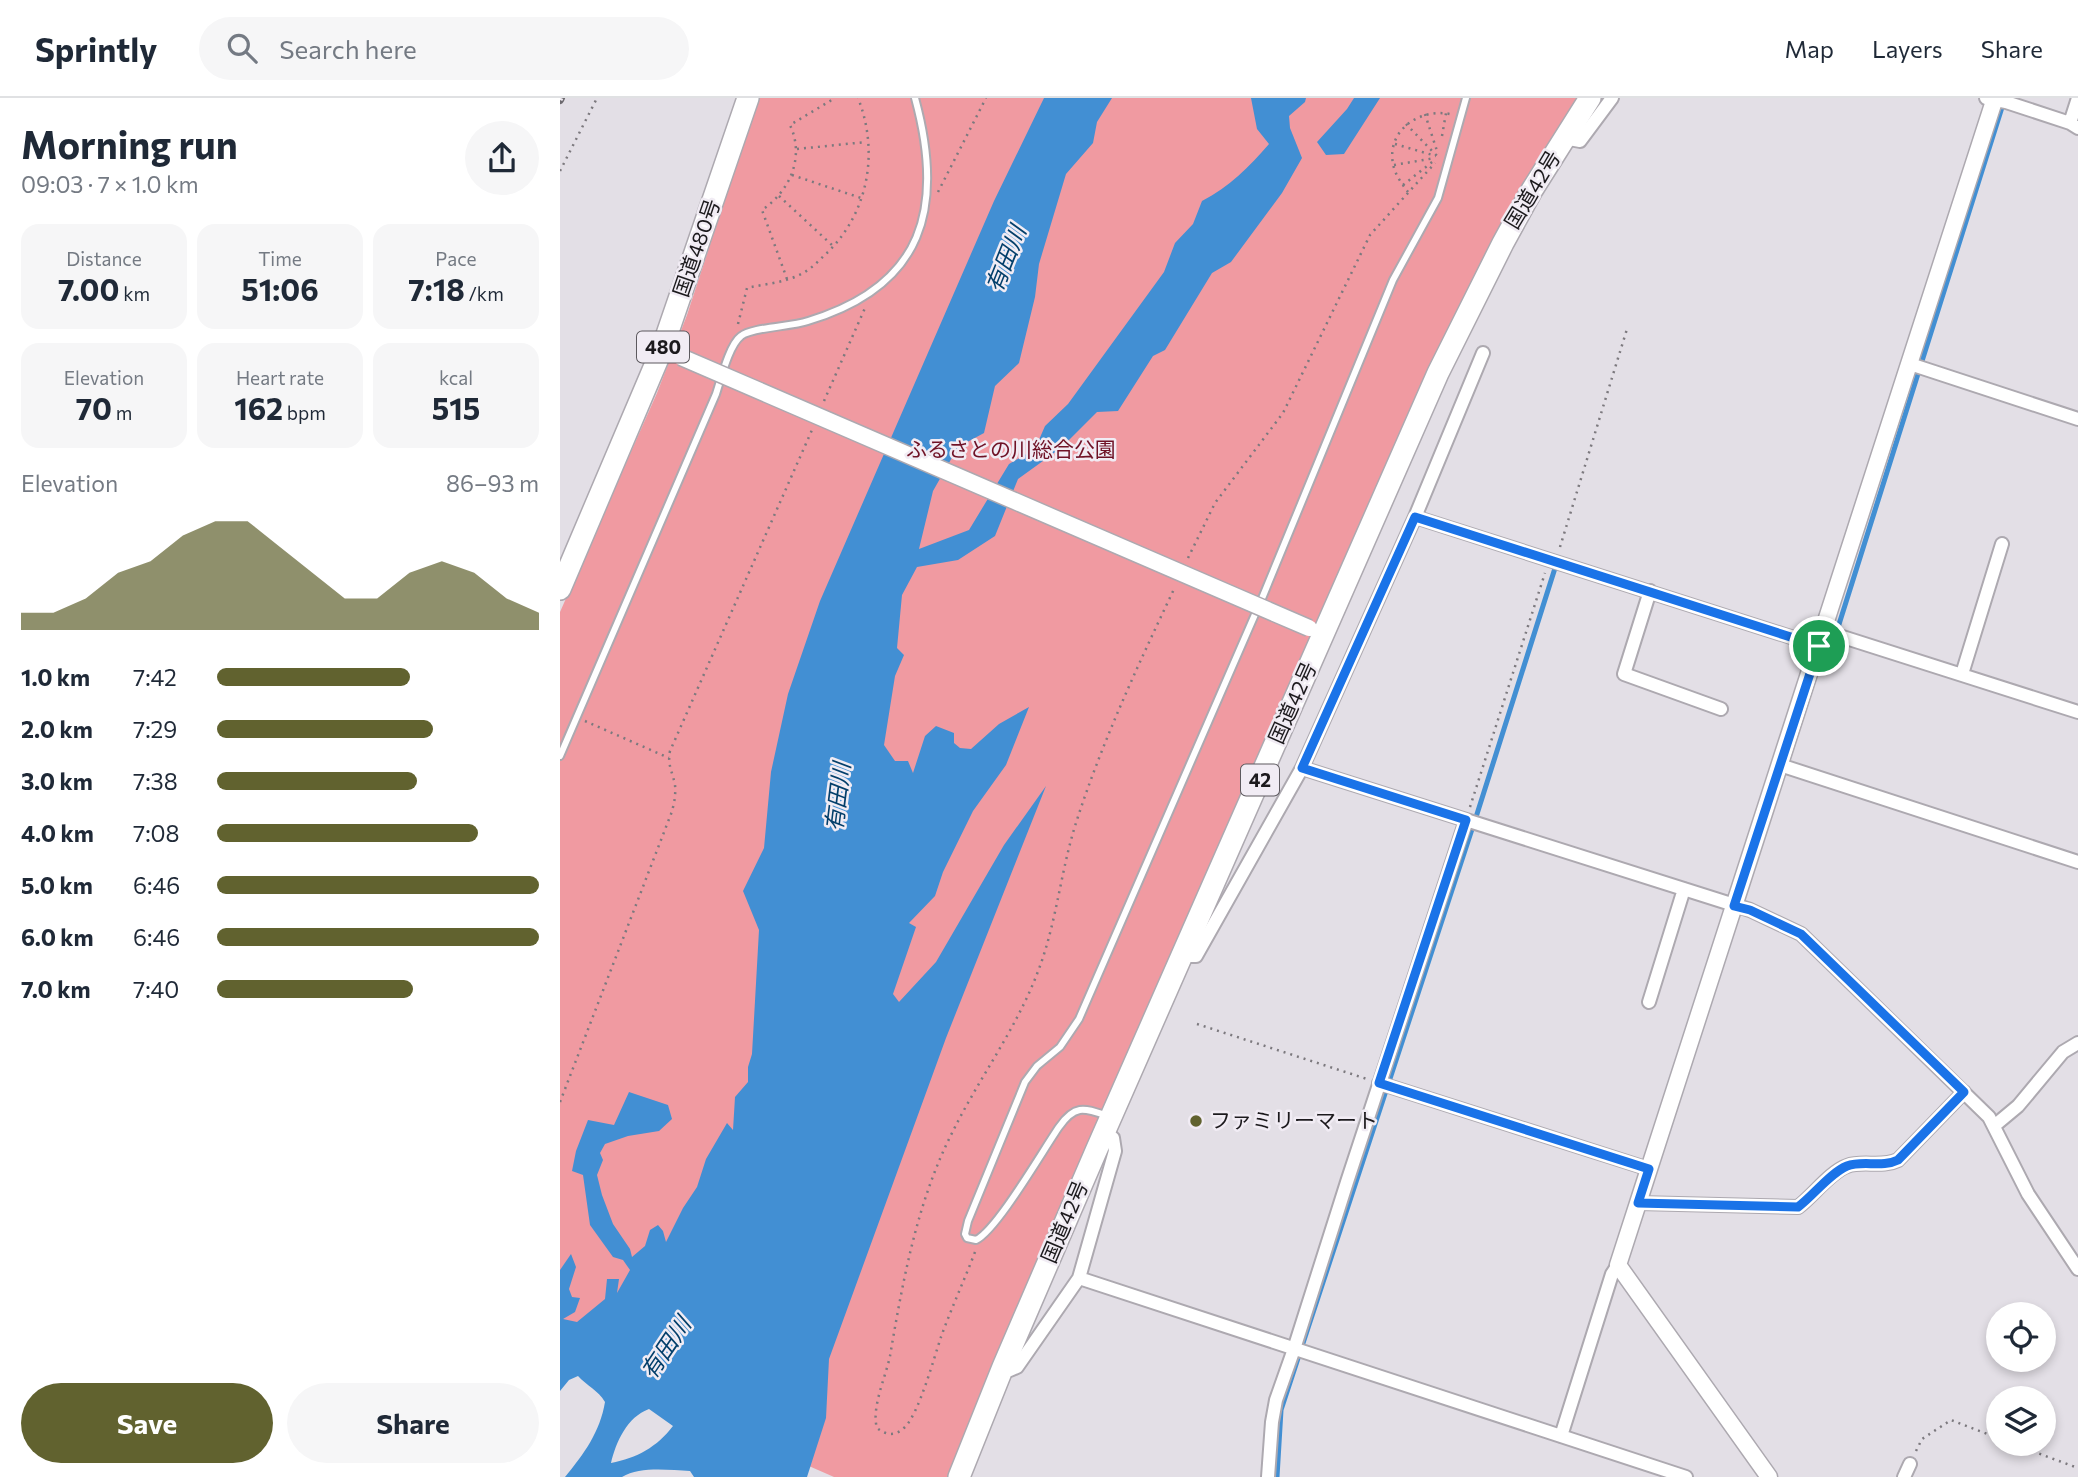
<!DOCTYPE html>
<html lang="en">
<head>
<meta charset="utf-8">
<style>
  body { margin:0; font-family:Commissioner,"Noto Sans JP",sans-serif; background:#f6f6f7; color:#1f2937; height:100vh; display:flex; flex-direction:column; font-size:26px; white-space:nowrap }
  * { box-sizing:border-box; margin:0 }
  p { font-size:23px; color:#747a83 }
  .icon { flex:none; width:38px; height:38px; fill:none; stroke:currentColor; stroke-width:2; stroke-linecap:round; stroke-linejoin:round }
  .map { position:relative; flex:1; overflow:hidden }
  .side { display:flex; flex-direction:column; background:#fff; width:560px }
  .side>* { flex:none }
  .fabs { position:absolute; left:1426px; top:1204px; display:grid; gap:14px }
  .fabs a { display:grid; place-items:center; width:70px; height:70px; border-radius:50%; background:#fff; box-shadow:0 4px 10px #0003; font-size:35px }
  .pin { position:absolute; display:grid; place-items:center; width:60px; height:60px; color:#fff; margin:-30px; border:4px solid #fff; border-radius:50%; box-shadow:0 2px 7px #0007 }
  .round { display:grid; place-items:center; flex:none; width:74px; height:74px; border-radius:37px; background:#f6f6f7 }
  .summary { display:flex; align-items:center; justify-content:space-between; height:119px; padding:0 21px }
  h1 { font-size:38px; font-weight:700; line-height:52px }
  .stats { display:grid; grid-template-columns:repeat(3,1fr); gap:10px; height:119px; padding:7px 21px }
  .stats div { display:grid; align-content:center; border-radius:18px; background:#f6f6f7; text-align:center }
  .stats b { font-size:30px; font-weight:700 }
  .stats small { font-size:19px; font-weight:400 }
  .stats p { font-size:19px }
  .chart { height:196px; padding:14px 21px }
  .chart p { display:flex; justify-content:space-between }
  .chart svg { width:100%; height:126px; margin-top:7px; fill:#61622f; opacity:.7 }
  .primary-button { display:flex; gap:14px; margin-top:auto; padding:14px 21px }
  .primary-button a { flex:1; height:80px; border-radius:42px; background:#61622f; color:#fff; font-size:28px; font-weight:700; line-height:80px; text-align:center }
  .primary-button a+a { background:#f6f6f7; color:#1f2937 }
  ul { padding:0 21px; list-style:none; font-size:23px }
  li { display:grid; grid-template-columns:112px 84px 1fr; align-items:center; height:52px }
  li i { height:18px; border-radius:9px; background:#61622f }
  header { display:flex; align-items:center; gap:42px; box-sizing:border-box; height:98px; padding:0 35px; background:#fff; border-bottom:2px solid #e0e1e3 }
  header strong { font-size:33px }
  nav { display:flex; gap:38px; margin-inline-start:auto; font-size:24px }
  .search { width:490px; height:63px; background:#f6f6f7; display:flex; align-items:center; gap:18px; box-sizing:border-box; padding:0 24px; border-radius:38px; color:#747a83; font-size:26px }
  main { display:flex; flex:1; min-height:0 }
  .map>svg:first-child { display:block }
</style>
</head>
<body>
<header>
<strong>Sprintly</strong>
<div class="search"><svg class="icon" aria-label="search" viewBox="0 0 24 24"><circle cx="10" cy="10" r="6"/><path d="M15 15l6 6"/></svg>Search here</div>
<nav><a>Map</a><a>Layers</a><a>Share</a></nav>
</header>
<main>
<section class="side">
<div class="summary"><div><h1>Morning run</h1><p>09:03 · 7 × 1.0 km</p></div><a class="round"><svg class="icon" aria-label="share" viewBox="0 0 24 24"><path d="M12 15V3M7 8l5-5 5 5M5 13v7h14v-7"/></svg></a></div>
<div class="stats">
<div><p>Distance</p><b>7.00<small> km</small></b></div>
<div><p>Time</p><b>51:06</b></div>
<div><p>Pace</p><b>7:18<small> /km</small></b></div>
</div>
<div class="stats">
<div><p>Elevation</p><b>70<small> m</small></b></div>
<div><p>Heart rate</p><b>162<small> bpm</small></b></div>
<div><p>kcal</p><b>515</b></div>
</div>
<div class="chart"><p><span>Elevation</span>86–93 m</p>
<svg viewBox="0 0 160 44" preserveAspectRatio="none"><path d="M0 44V38L10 38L20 33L30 24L40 20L50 11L60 6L70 6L80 15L90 24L100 33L110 33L120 24L130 20L140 24L150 33L160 38V44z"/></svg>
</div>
<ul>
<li><b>1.0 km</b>7:42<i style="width:60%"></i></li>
<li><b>2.0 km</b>7:29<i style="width:67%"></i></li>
<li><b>3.0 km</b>7:38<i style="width:62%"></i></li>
<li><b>4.0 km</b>7:08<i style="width:81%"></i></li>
<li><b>5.0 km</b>6:46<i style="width:100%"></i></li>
<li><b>6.0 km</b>6:46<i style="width:100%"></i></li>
<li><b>7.0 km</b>7:40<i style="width:61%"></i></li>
</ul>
<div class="primary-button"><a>Save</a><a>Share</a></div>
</section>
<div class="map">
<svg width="1518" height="1379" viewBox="0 0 1518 1379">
  <rect width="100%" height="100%" fill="#e3dfe6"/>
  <path fill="#f09aa1" d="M198,0H1025L971,85L394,1379H274L0,1259V514L97,295L127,217Z"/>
  <path fill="#428fd3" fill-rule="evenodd" d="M484,0H552L537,24L533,45L506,76L479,166L475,199L459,265L435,288L424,335L398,349L373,393L359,451L409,432L449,366L475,351L485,328L508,306L604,174L615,145L633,126L642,103C669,89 689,69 709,46L697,31L691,0H746L745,4L729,18L730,30L742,60L722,95L671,164L652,175L605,252L593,258L558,313L537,314L501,350L458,381L435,438L398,462L357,469L342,497L337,550L344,557L335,578L324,647L335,663H348L353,675L365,638L376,628L394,635V645L400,650L411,651L439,626L469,609L446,667L413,713L383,774L375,798L349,825L356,829L333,896L339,904L376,864L444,747L486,688L386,940L269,1261L266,1320L247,1379H134L130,1373C109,1372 80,1368 62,1379H5C24,1356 40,1334 45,1304C38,1292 27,1288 18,1278L9,1282L0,1293V1172L11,1156L16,1169L9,1191L12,1199L20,1200L15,1214L3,1221L17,1224L45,1201L47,1181H59L57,1195L70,1172L63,1162L53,1159L30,1127L23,1077L12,1073L16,1053L28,1022L54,1027L69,994L108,1007L112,1021L99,1033L68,1038L45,1046L40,1055L43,1062L37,1077L42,1097L53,1126L70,1151L72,1159L85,1148L90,1132L98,1127L103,1133L106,1144L123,1110L137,1089L146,1061L167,1025L173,1032L175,999L188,984V969L192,956L199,832L183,793L204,750L211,674L228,596L260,503L434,103ZM89,1311L113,1328C97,1349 77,1360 51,1365C56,1344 67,1319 89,1311Z
    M794,0H820L784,56L766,57L757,44L787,11Z"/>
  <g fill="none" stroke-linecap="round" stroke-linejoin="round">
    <path stroke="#428fd3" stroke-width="5" d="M1240,548L1269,558L1444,3
      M717,1379L721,1312L917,716L996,467H998"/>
    <defs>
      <path id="service" d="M0,658L156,296C161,281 169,247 181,238C192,229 231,229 248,223C364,188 385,110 355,0
        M548,1018C524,1010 515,1006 499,1029C483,1052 437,1132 416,1142L407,1140L405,1136L408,1123L465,984L477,968L500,949L519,921L703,498L833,182L878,100L906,0"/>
      <path id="minor" d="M1426,0L1446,4L1510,25L1518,30
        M1510,25L1518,0
        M1004,40L1020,43L1052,0
        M1350,266L1518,321
        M855,419L1259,548
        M1090,493L1064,576L1161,611
        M1264,533L1518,614
        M1402,576L1442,446
        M1220,667L1518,764
        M742,670L1190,812L1241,836L1429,1019L1468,1096L1518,1171
        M622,858H636L742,670L855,419L923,255
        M1089,904L1124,791
        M819,985L1089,1071
        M1434,1028L1458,1008L1503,954L1518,945
        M1078,1105L1238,1109C1253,1098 1270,1074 1287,1068C1303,1062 1322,1070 1338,1062L1404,994
        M519,1180L1126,1379
        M443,1269L450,1272L457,1269L519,1180L555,1053L553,1040L544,1034
        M1001,1338L1052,1176L1058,1167
        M708,1379L712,1324L716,1302L734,1251L787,1084L906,722
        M1344,1379L1350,1366"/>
      <path id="tertiary" d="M1209,1379L1058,1167L1434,3"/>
      <path id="trunk" d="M0,491L102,251L188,0
        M399,1379L443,1269L536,1053L878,275L943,145L972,92L1030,0"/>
    </defs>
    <use href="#service" stroke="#ada9b0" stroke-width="10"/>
    <use href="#minor" stroke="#ada9b0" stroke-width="16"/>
    <use href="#tertiary" stroke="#ada9b0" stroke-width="19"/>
    <use href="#trunk" stroke="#ada9b0" stroke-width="24"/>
    <path stroke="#7c797e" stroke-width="2.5" stroke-dasharray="2 5" stroke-linecap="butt" d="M865,16L878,56
      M846,26L878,59
      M882,38L886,15
      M835,46L876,58
      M237,51L306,44
      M834,67L875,60
      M0,73L37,0
      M232,77L301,100
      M843,87L876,61
      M378,94L426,0
      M848,94C843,87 837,80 834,70C824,35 857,10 890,16
      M219,98L273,148
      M227,181L202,112C230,93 245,59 230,27L275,0
      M178,226L187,190C204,186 223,185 239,177C251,172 259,162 268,154C309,113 319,53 298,0
      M264,303L305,210
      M1000,449L1067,231
      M628,460L655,405L723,315L810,137L875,65
      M25,623L109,660
      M910,709L985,475
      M637,926L807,981
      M0,1004L111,716C114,707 116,697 115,687C113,675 107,667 110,653L252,332
      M415,1154C404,1183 391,1211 381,1239C374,1260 359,1315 345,1329C336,1338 327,1338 317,1330C311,1310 326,1278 330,1258C343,1182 357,1104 392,1035C418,982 456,931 477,876C496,828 500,777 515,728C541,646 578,567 615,489
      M1453,1346L1518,1370
      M1356,1353L1362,1341L1391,1322L1438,1340"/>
    <use href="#service" stroke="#fff" stroke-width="6"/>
    <use href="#minor" stroke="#fff" stroke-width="12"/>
    <use href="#tertiary" stroke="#fff" stroke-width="16"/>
    <use href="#trunk" stroke="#fff" stroke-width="21"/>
    <defs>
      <path id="rail" d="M0,2L1,0"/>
    </defs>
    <use href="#rail" stroke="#6c696e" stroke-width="8"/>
    <use href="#rail" stroke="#f1ecf4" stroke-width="5" stroke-dasharray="16" stroke-linecap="butt"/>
    <defs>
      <path id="tertiary-bridge" d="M121,259L749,530"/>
    </defs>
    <use href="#tertiary-bridge" stroke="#ada9b0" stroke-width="19" stroke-linecap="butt"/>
    <use href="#tertiary-bridge" stroke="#fff" stroke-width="16"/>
  </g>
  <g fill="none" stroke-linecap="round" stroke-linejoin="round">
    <defs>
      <path id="route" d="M855,419L1259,548L1174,808L1190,812L1241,836L1404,994L1338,1062C1322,1070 1303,1062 1287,1068C1270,1075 1253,1098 1238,1109L1078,1105L1089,1071L819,985L906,722L742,670Z"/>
    </defs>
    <use href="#route" stroke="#fff" stroke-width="14"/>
    <use href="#route" stroke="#1a73e8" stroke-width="9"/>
  </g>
  <circle fill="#61622f" stroke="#f1ecf4" stroke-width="2.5" cx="636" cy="1023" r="7"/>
  <g text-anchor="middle" stroke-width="5" stroke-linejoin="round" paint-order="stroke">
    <g fill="#f1ecf4" stroke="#5c595e" stroke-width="2">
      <rect x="77" y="233.5" width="52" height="31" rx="5"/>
      <rect x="681" y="666.5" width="38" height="31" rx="5"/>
    </g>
    <g font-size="19" font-weight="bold" fill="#1c1a1d">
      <text x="103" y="256">480</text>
      <text x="700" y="689">42</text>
    </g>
    <g font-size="21" fill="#1c1a1d" stroke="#f1ecf4">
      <text transform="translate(973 92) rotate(-59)" y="7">国道42号</text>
      <text transform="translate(137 150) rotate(-71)" y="7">国道480号</text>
      <text transform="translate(733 605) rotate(-66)" y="7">国道42号</text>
      <text transform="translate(505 1124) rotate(-67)" y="7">国道42号</text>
    </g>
    <g font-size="21" fill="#6f1226" stroke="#f1ecf4">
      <text x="451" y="359">ふるさとの川総合公園</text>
    </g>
    <g font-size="21" fill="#1c1a1d" stroke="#f1ecf4" text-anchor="start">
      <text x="650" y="1030">ファミリーマート</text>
    </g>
    <g font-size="23" font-style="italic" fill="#033f6b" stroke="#f1ecf4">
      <text transform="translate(446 161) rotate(-68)" y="8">有田川</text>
      <text transform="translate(278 699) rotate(-83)" y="8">有田川</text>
      <text transform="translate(106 1250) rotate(-56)" y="8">有田川</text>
    </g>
  </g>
</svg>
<div class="fabs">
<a><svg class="icon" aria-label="locate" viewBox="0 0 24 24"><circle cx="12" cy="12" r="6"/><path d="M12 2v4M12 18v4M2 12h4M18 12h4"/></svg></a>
<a><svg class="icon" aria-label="layers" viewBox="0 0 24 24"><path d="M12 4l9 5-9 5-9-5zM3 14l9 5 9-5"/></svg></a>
</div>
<div class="pin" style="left:1259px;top:548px;background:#1e9e55"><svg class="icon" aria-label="arrive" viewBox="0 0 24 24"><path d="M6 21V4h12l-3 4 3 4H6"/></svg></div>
</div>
</main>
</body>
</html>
